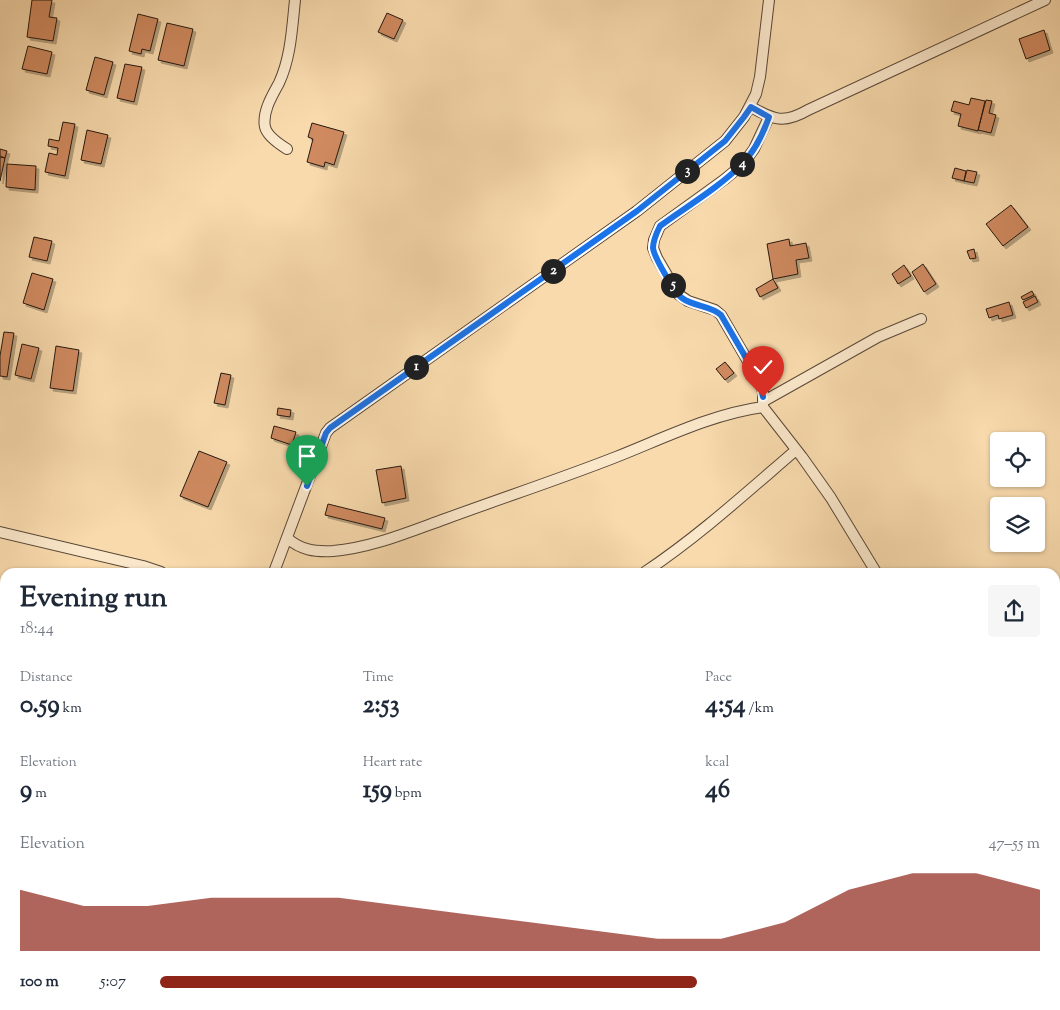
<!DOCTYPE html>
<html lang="en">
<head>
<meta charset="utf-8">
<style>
  body { margin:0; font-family:"Sorts Mill Goudy",serif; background:#f6f6f7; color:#1f2937; height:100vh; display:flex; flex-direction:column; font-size:19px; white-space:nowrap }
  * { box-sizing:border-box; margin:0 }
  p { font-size:16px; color:#747a83 }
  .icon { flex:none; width:28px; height:28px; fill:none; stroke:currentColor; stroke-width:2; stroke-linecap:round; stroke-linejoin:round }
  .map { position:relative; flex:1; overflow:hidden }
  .drawer { position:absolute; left:0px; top:568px; width:1060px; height:442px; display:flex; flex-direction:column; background:#fff; border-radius:15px 15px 0 0; box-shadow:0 1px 4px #0004 }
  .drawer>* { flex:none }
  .tools { position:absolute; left:990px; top:432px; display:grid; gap:10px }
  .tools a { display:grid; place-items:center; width:55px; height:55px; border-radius:5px; background:#fff; box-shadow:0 1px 4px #0004; font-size:25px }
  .pin { position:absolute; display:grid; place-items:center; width:42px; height:42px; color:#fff; margin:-51px -21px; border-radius:50% 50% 50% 0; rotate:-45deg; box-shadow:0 0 5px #0007 }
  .pin .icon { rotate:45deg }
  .km { position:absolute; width:25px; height:25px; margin:-12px; border-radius:50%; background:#222; color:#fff; font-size:14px; line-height:25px; text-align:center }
  .round { display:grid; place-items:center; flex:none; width:52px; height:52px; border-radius:5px; background:#f6f6f7 }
  .summary { display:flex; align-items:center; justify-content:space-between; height:85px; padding:0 20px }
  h1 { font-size:28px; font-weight:700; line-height:38px }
  .stats { display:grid; grid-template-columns:repeat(3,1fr); gap:8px; height:85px; padding:5px 20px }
  .stats div { display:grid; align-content:center }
  .stats b { font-size:25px; font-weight:700 }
  .stats small { font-size:14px; font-weight:400 }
  .stats p { font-size:14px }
  .chart { height:140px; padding:10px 20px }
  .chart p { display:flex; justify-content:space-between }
  .chart svg { width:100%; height:90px; margin-top:5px; fill:#8f2418; opacity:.7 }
  ul { padding:0 20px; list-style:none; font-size:16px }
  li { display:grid; grid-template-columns:80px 60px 1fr; align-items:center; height:38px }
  li i { height:12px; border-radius:6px; background:#8f2418 }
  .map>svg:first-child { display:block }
</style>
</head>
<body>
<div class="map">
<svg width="1060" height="1010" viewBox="0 0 1060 1010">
  <defs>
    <filter id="shadow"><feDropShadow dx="3" dy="3" stdDeviation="0" flood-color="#0004"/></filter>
  </defs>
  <rect width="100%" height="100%" fill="#f8daad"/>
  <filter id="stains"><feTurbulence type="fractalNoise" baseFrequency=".004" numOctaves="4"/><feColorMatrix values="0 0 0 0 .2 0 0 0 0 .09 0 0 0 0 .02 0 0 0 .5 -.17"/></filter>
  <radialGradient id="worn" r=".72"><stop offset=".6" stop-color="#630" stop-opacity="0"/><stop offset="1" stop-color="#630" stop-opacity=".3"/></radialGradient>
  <path fill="#d08a60" stroke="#251810" filter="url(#shadow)" d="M32,0H52L49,17L57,18L53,41L27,37Z
    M387,13L403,20L394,39L378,32Z
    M138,14L158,19L150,51L142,49L141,54L129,51Z
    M167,23L193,29L184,66L158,60Z
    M1044,30L1050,50L1026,59L1019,39Z
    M28,46L52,52L47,74L22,69Z
    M95,57L113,62L104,95L86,90Z
    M125,64L142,67L134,102L117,98Z
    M971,98L985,101L978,131L958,126L961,114L951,111L954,101L969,105Z
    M986,100L992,101L989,113L996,115L991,133L978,130Z
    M63,122L75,124L65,176L45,172L49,153L57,155L58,148L48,146L49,139L59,141Z
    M312,123L344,132L334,165L325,162L324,167L307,162L313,139L308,137Z
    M87,130L108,135L101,164L81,160Z
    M0,149L7,151L5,158L0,156Z
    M0,157L5,158L0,181Z
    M7,164L36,166L35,190L6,187Z
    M955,168L966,171L964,181L952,178Z
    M967,170L977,172L974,183L964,181Z
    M1011,205L1028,227L1003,246L986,224Z
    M34,237L52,241L47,261L29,257Z
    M789,239L790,246L806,243L809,258L796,260L798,274L773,279L767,244Z
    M974,249L976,258L970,259L967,251Z
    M923,264L936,284L924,292L912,272Z
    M904,265L911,276L898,284L892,274Z
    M32,273L53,279L44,310L23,303Z
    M773,279L778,288L760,297L756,289Z
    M1032,291L1034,295L1023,300L1021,297Z
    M1035,296L1038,302L1026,308L1023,302Z
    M1009,302L1013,315L999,319L998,315L989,318L986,309Z
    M4,332L14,333L7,377L0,376V356Z
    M22,344L39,348L31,379L15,375Z
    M56,346L79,350L73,391L50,388Z
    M725,362L734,373L725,380L716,369Z
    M221,373L231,375L225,405L214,403Z
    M278,408L291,410L290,417L277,415Z
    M274,426L296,432L292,445L271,438Z
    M199,451L227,462L208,507L180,496Z
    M401,466L406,498L382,503L376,470Z
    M328,504L385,518L382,529L325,515Z
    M689,1005H699L700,1009L689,1010Z"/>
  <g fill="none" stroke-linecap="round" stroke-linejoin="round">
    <defs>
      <path id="minor" d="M751,107C774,120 784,124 808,110L1045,0
        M769,117L754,149L743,164L725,179L660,226L654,240L653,248L657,258L678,294L688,301L715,310L721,315L760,382L763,392V407L802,457L831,498L876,572
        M287,149C279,144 267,136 265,127C262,112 272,96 279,83C291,57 292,28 295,0
        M764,401L878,337L921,319
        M0,532L143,566L161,572
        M287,538C301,550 314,552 333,551C371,548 409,532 445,519C502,498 560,479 616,457C664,438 712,414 763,407
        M274,572L326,433L330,428L637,211L725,141L744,117L756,94L760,77L769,0
        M645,572C699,536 747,492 796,450
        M1055,832L1060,840
        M1055,1003L1060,1001
        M558,1005V1010
        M161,1010L162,1005
        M541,1010L545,1005
        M1039,1010L1050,1005"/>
    </defs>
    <use href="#minor" stroke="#5a4837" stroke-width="12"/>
    <use href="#minor" stroke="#fae7ca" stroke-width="10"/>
  </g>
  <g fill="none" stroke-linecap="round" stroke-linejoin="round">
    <defs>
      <path id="route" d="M307,486L326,433L330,428L637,211L725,141L744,117L751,107L769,117C763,134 755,151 742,164C721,186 686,207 660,226C657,232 653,240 653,248C654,257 675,293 682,298C694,307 710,305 721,315L760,382L763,397"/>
    </defs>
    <use href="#route" stroke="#fff" stroke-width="10"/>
    <use href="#route" stroke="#1a73e8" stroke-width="6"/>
  </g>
  <rect width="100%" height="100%" filter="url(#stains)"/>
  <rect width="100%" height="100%" fill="url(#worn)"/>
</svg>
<div class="tools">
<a><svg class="icon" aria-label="locate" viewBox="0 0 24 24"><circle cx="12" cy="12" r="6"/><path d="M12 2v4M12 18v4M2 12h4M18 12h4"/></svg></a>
<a><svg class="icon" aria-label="layers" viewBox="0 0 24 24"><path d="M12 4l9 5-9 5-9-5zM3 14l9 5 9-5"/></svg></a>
</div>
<div class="pin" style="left:307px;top:486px;background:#1e9e55"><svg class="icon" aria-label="arrive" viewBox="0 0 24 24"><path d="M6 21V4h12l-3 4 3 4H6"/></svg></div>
<div class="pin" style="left:763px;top:397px;background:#d93025"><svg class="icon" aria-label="check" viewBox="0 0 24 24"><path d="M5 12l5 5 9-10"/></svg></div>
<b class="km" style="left:416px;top:367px">1</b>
<b class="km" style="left:553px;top:271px">2</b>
<b class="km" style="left:687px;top:171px">3</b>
<b class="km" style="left:742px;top:164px">4</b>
<b class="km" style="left:673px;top:285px">5</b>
<section class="drawer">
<div class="summary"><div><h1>Evening run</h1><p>18:44</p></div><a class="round"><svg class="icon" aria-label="share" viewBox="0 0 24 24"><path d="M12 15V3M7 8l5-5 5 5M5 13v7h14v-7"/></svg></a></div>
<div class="stats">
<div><p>Distance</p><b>0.59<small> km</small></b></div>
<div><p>Time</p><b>2:53</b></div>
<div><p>Pace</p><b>4:54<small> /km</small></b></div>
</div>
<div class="stats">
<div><p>Elevation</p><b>9<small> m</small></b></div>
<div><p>Heart rate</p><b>159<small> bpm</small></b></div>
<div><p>kcal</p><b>46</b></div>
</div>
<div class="chart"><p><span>Elevation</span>47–55 m</p>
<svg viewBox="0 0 160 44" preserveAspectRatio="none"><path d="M0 44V14L10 22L20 22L30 18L40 18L50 18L60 22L70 26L80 30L90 34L100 38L110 38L120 30L130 14L140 6L150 6L160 14V44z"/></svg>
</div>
<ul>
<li><b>100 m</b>5:07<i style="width:61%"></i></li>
</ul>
</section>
</div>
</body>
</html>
